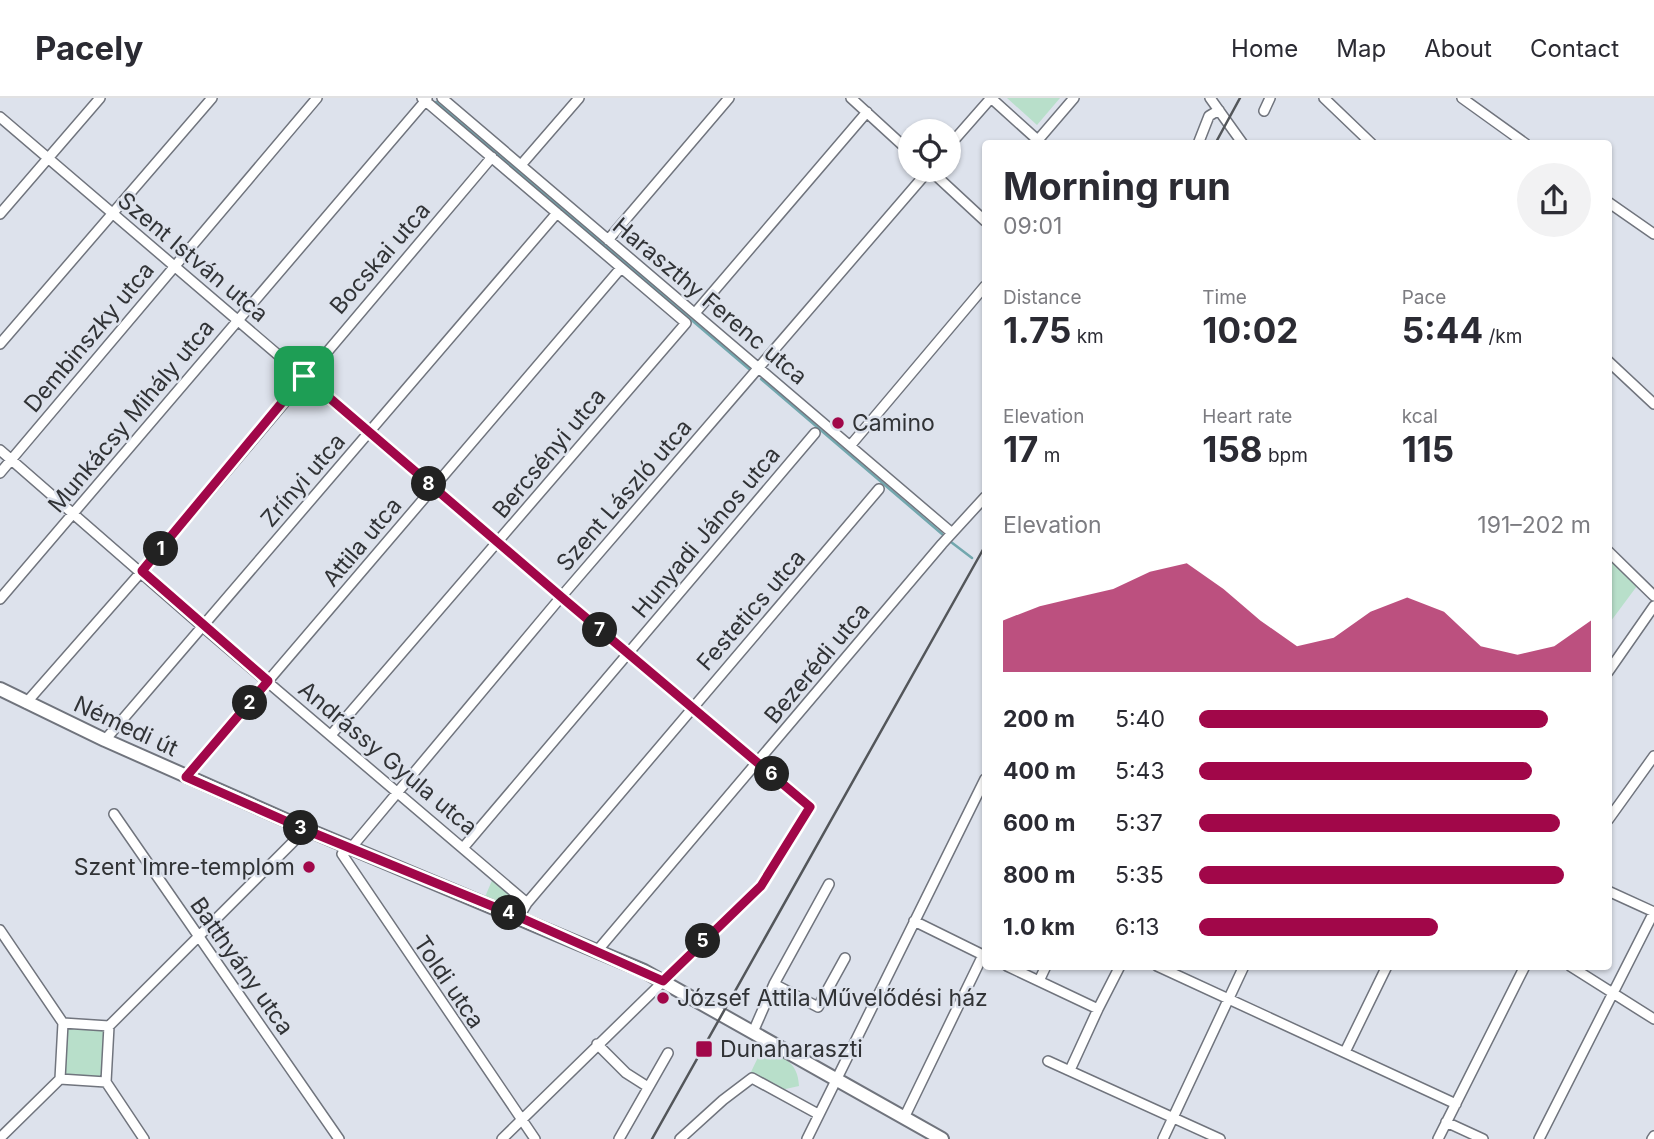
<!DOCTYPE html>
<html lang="en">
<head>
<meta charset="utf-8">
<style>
  body { margin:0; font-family:Inter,sans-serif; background:#f2f2f3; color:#2b2b33; height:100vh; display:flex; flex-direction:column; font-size:26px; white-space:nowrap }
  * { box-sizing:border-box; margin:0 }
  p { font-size:23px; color:#7c7c81 }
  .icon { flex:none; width:38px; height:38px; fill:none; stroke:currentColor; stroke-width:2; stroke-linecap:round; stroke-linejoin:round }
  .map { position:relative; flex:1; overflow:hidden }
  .drawer { position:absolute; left:982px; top:42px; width:630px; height:830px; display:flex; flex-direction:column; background:#fff; border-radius:7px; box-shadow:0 2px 5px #0004 }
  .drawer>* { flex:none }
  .buttons { position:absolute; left:898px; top:21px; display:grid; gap:14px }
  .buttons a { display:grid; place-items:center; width:63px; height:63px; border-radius:50%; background:#fff; box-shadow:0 2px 5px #0004; font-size:35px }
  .pin { position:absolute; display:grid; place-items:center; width:60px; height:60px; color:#fff; margin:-30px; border-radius:14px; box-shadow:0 4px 10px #0006 }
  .km { position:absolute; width:35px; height:35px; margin:-18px; border-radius:50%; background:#222; color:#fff; font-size:19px; line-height:35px; text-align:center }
  .round { display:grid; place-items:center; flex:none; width:74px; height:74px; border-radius:37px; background:#f2f2f3 }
  .head { display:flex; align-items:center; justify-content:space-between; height:119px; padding:0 21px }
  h1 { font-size:38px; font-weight:700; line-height:52px }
  .metrics { display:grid; grid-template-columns:repeat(3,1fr); gap:10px; height:119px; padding:7px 21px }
  .metrics div { display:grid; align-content:center }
  .metrics b { font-size:35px; font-weight:700 }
  .metrics small { font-size:19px; font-weight:400 }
  .metrics p { font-size:19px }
  .chart { height:196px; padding:14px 21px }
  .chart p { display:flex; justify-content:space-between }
  .chart svg { width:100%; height:126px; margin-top:7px; fill:#a10749; opacity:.7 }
  ul { padding:0 21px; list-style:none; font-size:23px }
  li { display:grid; grid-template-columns:112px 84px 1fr; align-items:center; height:52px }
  li i { height:18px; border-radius:9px; background:#a10749 }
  header { display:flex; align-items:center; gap:42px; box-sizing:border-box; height:98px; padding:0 35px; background:#fff; border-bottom:2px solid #e1e1e2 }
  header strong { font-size:33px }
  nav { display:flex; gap:38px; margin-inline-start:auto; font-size:24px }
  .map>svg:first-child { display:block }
</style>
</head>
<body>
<header>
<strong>Pacely</strong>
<nav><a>Home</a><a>Map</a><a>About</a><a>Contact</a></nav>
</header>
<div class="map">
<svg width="1654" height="1041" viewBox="0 0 1654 1041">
  <rect width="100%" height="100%" fill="#dde2ec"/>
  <path fill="#b8dfca" d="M1007,0H1060L1037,27Z
    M1608,460L1637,488L1608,527Z
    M493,780L516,802L511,810L485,799Z
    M71,929L103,931L107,937L104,978L99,984L64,981L66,934Z
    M763,949C783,960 798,963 799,988L781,992L750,976Z"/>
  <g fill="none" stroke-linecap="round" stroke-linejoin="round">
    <path stroke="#72a7ae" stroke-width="2.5" d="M436,4L749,271
      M761,281L942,436
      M951,444L972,460"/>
    <defs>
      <path id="street" d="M442,0L952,435
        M851,0L910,54
        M991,0L1042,46
        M1210,0L1243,46
        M1324,0L1372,46
        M1462,0L1526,46
        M1264,13L1270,0
        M0,19L498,445L810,709L761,788L502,1041
        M1038,42L1074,0
        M1198,46L1209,18L1219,12
        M948,49L991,0
        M521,67L579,0
        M930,72L985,123
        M1608,104L1654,136
        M0,116L100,0
        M608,142L729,0
        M695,215L867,14
        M0,246L212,0
        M1608,263L1654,306
        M850,348L985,188
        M0,352L203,529L527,805
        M0,375L317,0
        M1608,453L1654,498
        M0,501L427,1
        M1608,574L1654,508
        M26,605L142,473L492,59
        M331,637L686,225L422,0
        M105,642L557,115
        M186,679L621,170
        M114,716L339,1041
        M1608,722L1654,658
        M463,750L815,335
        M519,819L527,805L879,391
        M914,823L985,858
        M0,832L63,925
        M597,853L942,446L985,399
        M1007,868L1098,911
        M1157,868L1456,1006
        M1570,868L1654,921
        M1039,883L1046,868
        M774,886L818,909L845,860
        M63,925L109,928L106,984L60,981Z
        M109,928L306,731
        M753,934L774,886L829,786
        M597,946L626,975L648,989
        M1345,954L1387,868
        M1048,963L1220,1041
        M1070,972L1098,911L1120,868
        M106,984L144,1041
        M904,1020L983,857
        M1446,1024L1483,1041
        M0,1040L60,981
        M535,1041L342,756L351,750L561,499L929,72
        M619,1041L668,955
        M680,1041L723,1002L752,980L818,1016
        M807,1041L985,681
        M1163,1041L1244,868
        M1438,1041L1525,868
        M1539,1041L1654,814L1608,793
        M1652,1041L1654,1038"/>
      <path id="secondary" d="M0,591L105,642L306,731L644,873L942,1041"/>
    </defs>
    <use href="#street" stroke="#70747d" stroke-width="12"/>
    <use href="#secondary" stroke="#70747d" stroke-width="16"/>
    <use href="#street" stroke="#fff" stroke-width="9"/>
    <use href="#secondary" stroke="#fff" stroke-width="12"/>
    <path stroke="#53565a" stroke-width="2.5" d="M1215,46L1240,0
      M652,1041L985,448"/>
  </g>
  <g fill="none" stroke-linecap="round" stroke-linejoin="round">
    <defs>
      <path id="route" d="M304,278L566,503L810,709L761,788L663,883L519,819L306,732L186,679L268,583L142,473Z"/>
    </defs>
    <use href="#route" stroke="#fff" stroke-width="14"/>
    <use href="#route" stroke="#a10749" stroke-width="9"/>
  </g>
  <g fill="#a10749" stroke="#dde2ec" stroke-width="2.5">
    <circle cx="838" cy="325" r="7"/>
    <circle cx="309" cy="769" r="7"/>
    <circle cx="663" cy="900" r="7"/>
    <rect x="695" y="942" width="18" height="18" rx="3.5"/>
  </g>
  <g text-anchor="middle" stroke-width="5" stroke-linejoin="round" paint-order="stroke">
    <g font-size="23" fill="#313336" stroke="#dde2ec">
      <text transform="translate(193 159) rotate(40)" y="8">Szent István utca</text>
      <text transform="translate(380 160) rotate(-49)" y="8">Bocskai utca</text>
      <text transform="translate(710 203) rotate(40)" y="8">Haraszthy Ferenc utca</text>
      <text transform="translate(89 239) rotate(-50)" y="8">Dembinszky utca</text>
      <text transform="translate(131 318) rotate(-50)" y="8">Munkácsy Mihály utca</text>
      <text transform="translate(549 355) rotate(-50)" y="8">Bercsényi utca</text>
      <text transform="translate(303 382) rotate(-49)" y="8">Zrínyi utca</text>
      <text transform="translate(624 397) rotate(-49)" y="8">Szent László utca</text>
      <text transform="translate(706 434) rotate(-50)" y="8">Hunyadi János utca</text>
      <text transform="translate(362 444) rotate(-50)" y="8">Attila utca</text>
      <text transform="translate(751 512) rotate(-49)" y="8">Festetics utca</text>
      <text transform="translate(817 565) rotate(-50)" y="8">Bezerédi utca</text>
      <text transform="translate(126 628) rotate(25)" y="8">Némedi út</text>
      <text transform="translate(388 660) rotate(40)" y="8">Andrássy Gyula utca</text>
      <text transform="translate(242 868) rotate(55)" y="8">Batthyány utca</text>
      <text transform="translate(449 884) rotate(56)" y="8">Toldi utca</text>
    </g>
    <g font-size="23" fill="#313336" stroke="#dde2ec" text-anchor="start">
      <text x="852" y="333">Camino</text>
      <text x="295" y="777" text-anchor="end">Szent Imre-templom</text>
      <text x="677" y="908">József Attila Művelődési ház</text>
      <text x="720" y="959">Dunaharaszti</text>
    </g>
  </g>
</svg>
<div class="buttons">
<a><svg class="icon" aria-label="locate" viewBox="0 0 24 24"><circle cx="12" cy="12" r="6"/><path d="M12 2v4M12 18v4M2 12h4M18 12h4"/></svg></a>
</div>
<div class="pin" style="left:304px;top:278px;background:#1e9e55"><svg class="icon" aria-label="arrive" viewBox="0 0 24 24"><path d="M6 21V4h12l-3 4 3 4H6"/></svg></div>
<b class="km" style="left:161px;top:451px">1</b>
<b class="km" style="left:250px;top:605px">2</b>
<b class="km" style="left:301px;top:730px">3</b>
<b class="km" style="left:509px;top:815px">4</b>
<b class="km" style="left:703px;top:843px">5</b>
<b class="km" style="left:772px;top:676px">6</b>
<b class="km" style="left:600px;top:532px">7</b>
<b class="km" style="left:429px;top:386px">8</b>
<section class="drawer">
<div class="head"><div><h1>Morning run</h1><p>09:01</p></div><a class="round"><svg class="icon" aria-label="share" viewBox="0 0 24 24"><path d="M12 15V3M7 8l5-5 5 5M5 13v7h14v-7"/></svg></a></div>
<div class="metrics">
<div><p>Distance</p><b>1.75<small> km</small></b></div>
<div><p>Time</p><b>10:02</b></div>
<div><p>Pace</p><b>5:44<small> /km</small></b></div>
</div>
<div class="metrics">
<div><p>Elevation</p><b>17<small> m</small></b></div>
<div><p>Heart rate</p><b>158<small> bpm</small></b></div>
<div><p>kcal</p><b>115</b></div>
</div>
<div class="chart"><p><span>Elevation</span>191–202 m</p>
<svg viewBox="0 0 160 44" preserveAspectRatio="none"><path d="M0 44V26L10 21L20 18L30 15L40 9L50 6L60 15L70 26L80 35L90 32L100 23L110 18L120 23L130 35L140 38L150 35L160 26V44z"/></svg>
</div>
<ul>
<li><b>200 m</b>5:40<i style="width:89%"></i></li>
<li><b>400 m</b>5:43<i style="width:85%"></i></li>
<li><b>600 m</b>5:37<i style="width:92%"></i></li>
<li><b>800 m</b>5:35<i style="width:93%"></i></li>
<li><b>1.0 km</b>6:13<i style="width:61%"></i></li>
</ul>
</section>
</div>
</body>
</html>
